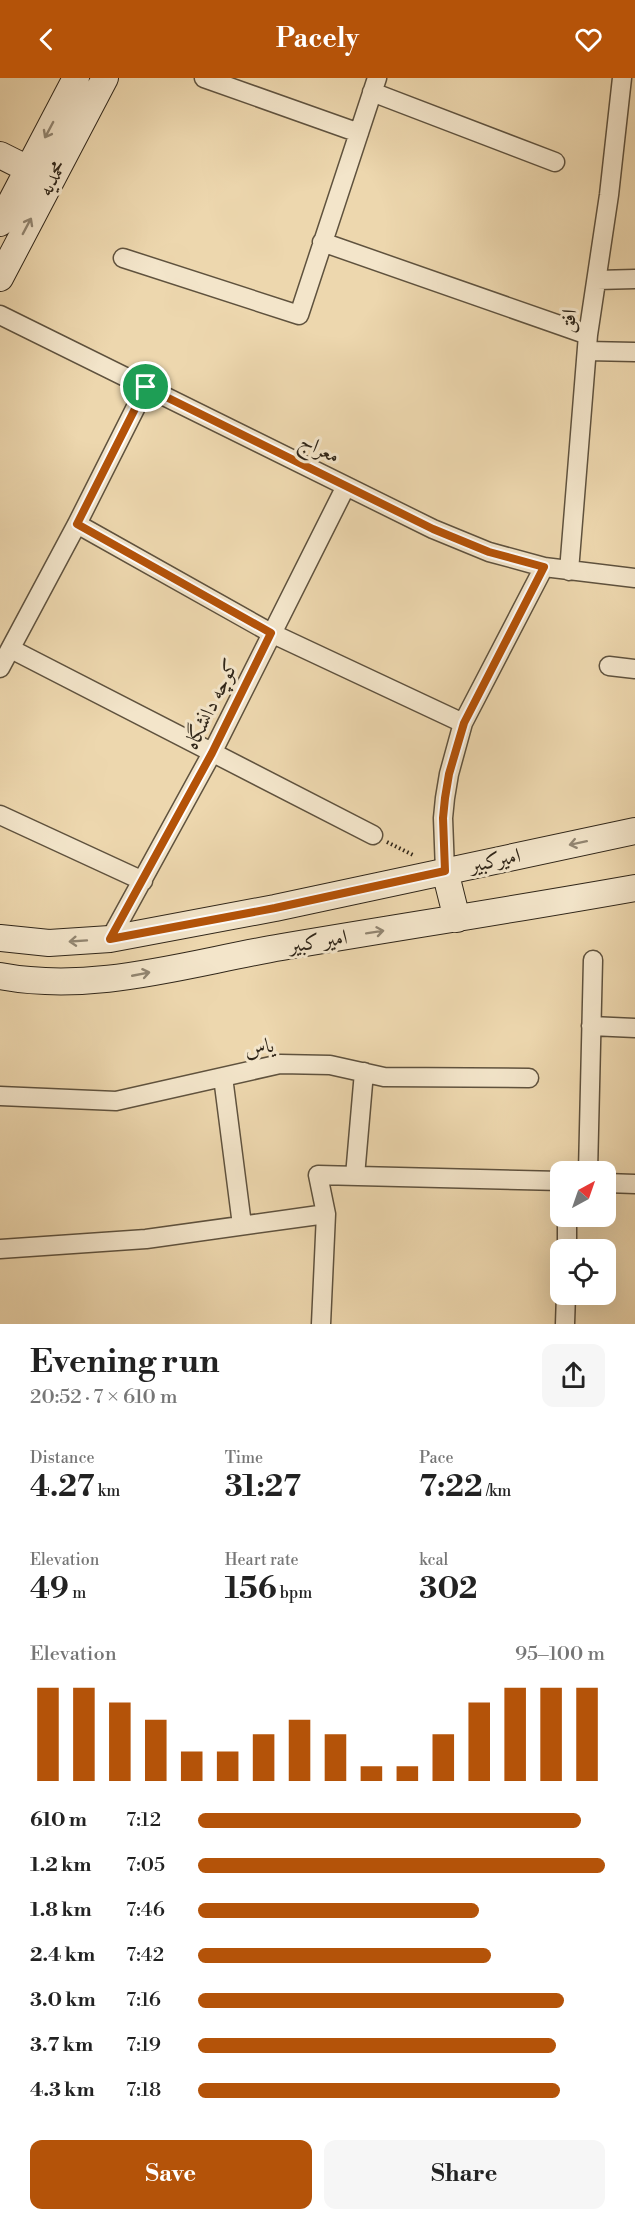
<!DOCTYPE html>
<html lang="en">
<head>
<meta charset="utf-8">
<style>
  body { margin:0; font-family:"Libre Bodoni",Amiri,serif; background:#f6f6f6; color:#222; height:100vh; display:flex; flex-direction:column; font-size:22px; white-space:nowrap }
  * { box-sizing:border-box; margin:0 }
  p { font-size:20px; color:#767676 }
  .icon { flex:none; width:33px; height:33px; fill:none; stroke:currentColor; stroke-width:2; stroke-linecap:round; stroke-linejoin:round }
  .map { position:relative; height:1246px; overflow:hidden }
  .sheet { display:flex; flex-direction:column; background:#fff; flex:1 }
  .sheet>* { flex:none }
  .needle { width:39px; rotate:40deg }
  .buttons { position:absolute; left:550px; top:1083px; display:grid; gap:12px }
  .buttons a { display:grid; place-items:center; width:66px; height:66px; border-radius:12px; background:#fff; box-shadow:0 6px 24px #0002; font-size:30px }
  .pin { position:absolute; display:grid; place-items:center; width:51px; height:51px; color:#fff; margin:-26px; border:3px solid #fff; border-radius:50%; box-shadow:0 2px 6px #0007 }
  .round { display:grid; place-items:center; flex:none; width:63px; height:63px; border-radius:12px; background:#f6f6f6 }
  .headline { display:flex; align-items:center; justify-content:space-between; height:102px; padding:0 30px }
  h1 { font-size:33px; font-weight:700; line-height:45px }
  .figures { display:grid; grid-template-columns:repeat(3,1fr); gap:9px; height:102px; padding:6px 30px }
  .figures div { display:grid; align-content:center }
  .figures b { font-size:30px; font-weight:700 }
  .figures small { font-size:16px; font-weight:400 }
  .figures p { font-size:16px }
  .chart { height:168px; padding:12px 30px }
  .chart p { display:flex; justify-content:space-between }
  .chart svg { width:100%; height:108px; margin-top:6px; stroke:#b45309; stroke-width:6 }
  .action { display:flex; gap:12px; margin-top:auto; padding:12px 30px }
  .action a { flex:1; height:69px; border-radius:12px; background:#b45309; color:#fff; font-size:24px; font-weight:700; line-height:69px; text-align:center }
  .action a+a { background:#f6f6f6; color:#222 }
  ul { padding:0 30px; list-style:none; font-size:20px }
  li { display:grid; grid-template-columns:96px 72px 1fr; align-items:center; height:45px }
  li i { height:15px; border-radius:8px; background:#b45309 }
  header { display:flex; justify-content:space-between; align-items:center; height:78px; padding:0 30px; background:#b45309; color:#fff; font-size:27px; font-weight:700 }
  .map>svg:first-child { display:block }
</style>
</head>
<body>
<header><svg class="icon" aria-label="back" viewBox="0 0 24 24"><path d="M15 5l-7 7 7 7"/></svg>Pacely<svg class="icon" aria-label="heart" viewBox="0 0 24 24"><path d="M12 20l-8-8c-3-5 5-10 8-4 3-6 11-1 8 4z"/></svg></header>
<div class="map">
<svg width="635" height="1246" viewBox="0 0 635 1246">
  <rect width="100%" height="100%" fill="#edd7ae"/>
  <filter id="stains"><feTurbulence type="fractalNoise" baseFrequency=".00333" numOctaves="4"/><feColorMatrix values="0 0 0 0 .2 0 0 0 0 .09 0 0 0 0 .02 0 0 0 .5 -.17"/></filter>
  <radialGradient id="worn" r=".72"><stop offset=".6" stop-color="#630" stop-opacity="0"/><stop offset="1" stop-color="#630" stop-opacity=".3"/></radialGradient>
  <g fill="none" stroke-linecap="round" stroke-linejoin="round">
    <defs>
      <path id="street" d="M204,0L359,55
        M372,14L555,84
        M322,164L588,257
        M123,180L299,237L377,0
        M597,202L635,201
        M0,237L433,451L489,474L544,489L635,500
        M587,273L635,274
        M77,446L271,555L463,645
        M569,493L588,257L609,117L622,0
        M11,571L373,757
        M609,588L635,591
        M0,590L77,446L146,309
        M0,737L143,803
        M445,793L443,740L445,720L449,696L463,645L544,489
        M110,861L212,675L346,408
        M591,948L635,950
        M223,999L242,1147
        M0,1018L116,1023L280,986L330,987L384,999L529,1000
        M588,1094L593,882
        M355,1098L364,994
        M606,1105L635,1106
        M0,1171L146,1161L326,1136
        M567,1172V1138
        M321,1246L326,1136L318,1097L561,1103
        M565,1246L566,1216"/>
      <path id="secondary" d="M0,77L28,91
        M0,145L76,0
        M0,200L105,0
        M445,793L457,841
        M0,860L49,865L110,861L275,830L635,753
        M0,898C95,916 188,885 282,869C400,849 517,831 635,810"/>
    </defs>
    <use href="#street" stroke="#5f523e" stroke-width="21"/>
    <use href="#secondary" stroke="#302619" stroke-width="28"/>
    <path stroke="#302619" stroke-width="4" stroke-dasharray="1.5 3" stroke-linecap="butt" d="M387,764L415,778"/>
    <use href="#street" stroke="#f3e5ca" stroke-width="18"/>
    <use href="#secondary" stroke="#f3e5ca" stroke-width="26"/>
  </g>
  <defs><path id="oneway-shaft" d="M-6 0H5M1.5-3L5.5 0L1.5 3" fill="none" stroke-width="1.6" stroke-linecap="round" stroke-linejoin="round" transform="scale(1.5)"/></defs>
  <g stroke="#928672">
    <use href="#oneway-shaft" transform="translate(49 52) rotate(118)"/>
    <use href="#oneway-shaft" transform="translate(27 148) rotate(-62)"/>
    <use href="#oneway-shaft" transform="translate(578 765) rotate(168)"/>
    <use href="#oneway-shaft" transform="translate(375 854) rotate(-9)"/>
    <use href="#oneway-shaft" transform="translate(78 863) rotate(176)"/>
    <use href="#oneway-shaft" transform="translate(141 896) rotate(-11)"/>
  </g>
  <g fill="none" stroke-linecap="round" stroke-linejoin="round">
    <defs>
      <path id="route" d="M146,309L433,451L489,474L544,489L464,645L449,696L445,720L443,740L445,793L275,830L110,861L212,675L271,555L77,446Z"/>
    </defs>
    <use href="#route" stroke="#fff" stroke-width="12"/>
    <use href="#route" stroke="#b45309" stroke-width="8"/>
  </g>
  <g text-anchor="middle" stroke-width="6" stroke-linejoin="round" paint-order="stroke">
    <g font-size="21" fill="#302619" stroke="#f3e5ca">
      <text transform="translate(52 100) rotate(-62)" y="7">محمدیه</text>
      <text transform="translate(568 243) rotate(-82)" y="7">افق</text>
      <text transform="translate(320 370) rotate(26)" y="7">معراج</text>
      <text transform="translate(211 626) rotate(-64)" y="7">کوچه دانشگاه</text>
      <text transform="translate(495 782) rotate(-12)" y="7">امیرکبیر</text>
      <text transform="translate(318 863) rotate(-9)" y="7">امیر کبیر</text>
      <text transform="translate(259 969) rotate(-10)" y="7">یاس</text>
    </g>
  </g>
  <rect width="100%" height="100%" filter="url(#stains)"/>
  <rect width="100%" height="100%" fill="url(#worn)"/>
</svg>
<div class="buttons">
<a><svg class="needle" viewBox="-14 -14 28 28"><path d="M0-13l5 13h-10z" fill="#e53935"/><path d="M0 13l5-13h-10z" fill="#767676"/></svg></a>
<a><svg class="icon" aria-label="locate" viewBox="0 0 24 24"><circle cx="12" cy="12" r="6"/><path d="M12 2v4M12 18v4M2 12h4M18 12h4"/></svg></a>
</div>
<div class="pin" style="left:146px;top:309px;background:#1e9e55"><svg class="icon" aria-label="arrive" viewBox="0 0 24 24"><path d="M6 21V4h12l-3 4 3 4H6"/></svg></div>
</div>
<section class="sheet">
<div class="headline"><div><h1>Evening run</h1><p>20:52 · 7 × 610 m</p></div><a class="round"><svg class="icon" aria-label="share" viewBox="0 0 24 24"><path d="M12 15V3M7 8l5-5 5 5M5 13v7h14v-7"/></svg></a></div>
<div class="figures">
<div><p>Distance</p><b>4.27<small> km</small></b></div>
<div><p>Time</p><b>31:27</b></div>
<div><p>Pace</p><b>7:22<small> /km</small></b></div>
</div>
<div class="figures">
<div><p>Elevation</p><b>49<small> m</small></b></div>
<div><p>Heart rate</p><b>156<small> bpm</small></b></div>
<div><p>kcal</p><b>302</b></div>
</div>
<div class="chart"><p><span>Elevation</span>95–100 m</p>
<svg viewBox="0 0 160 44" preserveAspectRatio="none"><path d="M5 44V6M15 44V6M25 44V12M35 44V19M45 44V32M55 44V32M65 44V25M75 44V19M85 44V25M95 44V38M105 44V38M115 44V25M125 44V12M135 44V6M145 44V6M155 44V6"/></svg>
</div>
<ul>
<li><b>610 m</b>7:12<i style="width:94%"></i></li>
<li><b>1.2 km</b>7:05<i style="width:100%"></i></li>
<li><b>1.8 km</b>7:46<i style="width:69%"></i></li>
<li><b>2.4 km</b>7:42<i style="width:72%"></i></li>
<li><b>3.0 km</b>7:16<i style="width:90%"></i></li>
<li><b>3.7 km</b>7:19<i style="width:88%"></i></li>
<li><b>4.3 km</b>7:18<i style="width:89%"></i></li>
</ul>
<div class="action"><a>Save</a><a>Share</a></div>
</section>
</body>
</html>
